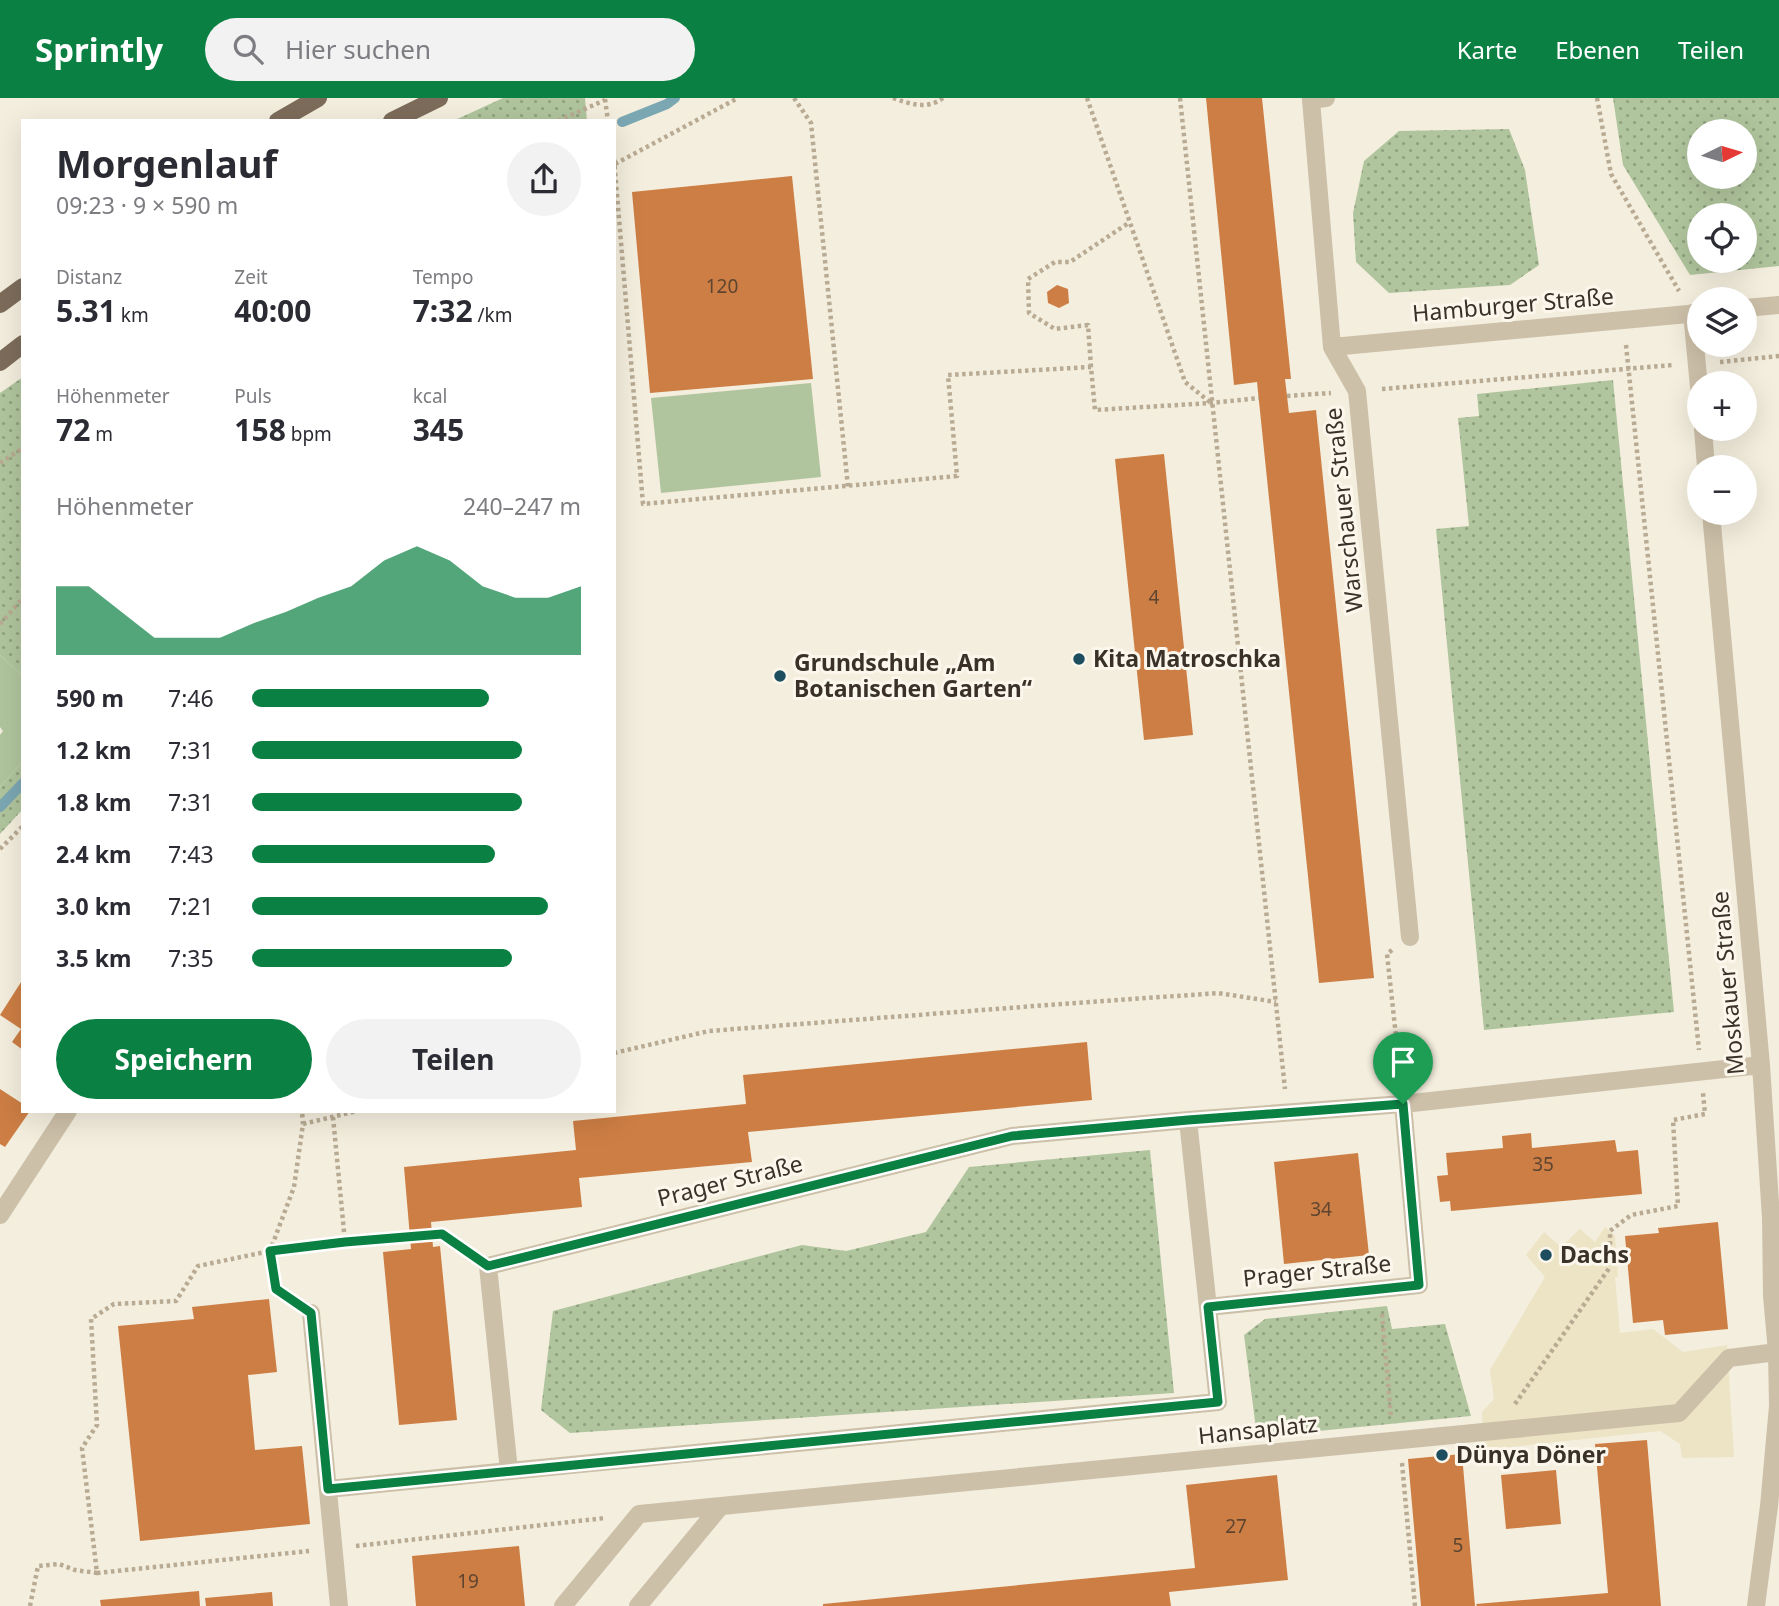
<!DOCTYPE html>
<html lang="de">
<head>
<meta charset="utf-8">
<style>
  body { margin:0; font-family:"Noto Sans",sans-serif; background:#f2f2f3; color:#2b2b33; height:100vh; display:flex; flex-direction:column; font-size:26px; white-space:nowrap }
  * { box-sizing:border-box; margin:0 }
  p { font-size:23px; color:#7c7c81 }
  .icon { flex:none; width:38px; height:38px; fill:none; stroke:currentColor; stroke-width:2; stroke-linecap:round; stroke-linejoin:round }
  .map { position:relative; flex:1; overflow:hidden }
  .drawer { position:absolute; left:21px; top:21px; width:595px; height:994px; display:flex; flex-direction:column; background:#fff; border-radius:0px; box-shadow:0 7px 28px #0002 }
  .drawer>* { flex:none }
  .needle { width:46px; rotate:85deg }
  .buttons { position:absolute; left:1687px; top:21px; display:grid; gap:14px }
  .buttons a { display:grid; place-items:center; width:70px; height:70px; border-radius:50%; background:#fff; box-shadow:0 7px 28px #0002; font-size:35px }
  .pin { position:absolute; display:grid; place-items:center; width:60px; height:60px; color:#fff; margin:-72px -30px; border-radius:50% 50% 50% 0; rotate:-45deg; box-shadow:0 0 7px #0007 }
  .pin .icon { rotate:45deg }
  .round { display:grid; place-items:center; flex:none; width:74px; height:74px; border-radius:37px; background:#f2f2f3 }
  .headline { display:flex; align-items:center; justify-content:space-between; height:119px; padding:0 35px }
  h1 { font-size:38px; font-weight:700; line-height:52px }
  .figures { display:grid; grid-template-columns:repeat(3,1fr); gap:10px; height:119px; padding:7px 35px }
  .figures div { display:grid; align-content:center }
  .figures b { font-size:30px; font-weight:700 }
  .figures small { font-size:19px; font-weight:400 }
  .figures p { font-size:19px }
  .chart { height:196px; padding:14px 35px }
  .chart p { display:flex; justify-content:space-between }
  .chart svg { width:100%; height:126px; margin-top:7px; fill:#0b8043; opacity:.7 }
  .primary-button { display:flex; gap:14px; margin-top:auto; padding:14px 35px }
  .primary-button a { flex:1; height:80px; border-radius:42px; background:#0b8043; color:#fff; font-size:28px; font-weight:700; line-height:80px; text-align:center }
  .primary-button a+a { background:#f2f2f3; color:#2b2b33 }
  ul { padding:0 35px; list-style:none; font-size:23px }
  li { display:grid; grid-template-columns:112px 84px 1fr; align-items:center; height:52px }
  li i { height:18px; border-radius:9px; background:#0b8043 }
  header { display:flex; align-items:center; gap:42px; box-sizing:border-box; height:98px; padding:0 35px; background:#0b8043; color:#fff }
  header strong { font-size:33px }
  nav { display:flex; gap:38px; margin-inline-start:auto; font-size:24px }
  .search { width:490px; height:63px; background:#f2f2f3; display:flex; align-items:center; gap:18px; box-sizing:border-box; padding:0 24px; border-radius:38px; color:#7c7c81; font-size:26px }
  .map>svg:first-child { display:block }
</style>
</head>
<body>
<header>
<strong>Sprintly</strong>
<div class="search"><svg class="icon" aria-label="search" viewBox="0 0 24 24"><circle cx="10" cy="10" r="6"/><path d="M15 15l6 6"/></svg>Hier suchen</div>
<nav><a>Karte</a><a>Ebenen</a><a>Teilen</a></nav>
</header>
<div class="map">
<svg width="1779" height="1508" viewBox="0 0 1779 1508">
  <defs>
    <pattern id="grass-dots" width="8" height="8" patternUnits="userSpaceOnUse" patternTransform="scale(1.75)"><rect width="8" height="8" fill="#b0c59d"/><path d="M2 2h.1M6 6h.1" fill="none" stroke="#90a180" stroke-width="1.8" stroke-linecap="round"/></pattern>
  </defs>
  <rect width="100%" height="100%" fill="#f4eede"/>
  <path fill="url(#grass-dots)" fill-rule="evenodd" d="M503,0H585L587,23H453Z
    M1613,0H1779V168L1690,177L1623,67ZM1745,33V79H1699V33ZM1745,117V163H1699V117Z
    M1509,31L1525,72L1539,167L1510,187L1389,195L1356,164L1353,115L1364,63L1399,33Z
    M23,279V579L0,557V295Z
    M1613,282L1674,914L1484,932L1436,431L1469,428L1458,320L1479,318L1477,296Z
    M23,663V711L0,736V689Z
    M1150,1052L1174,1295L570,1335L541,1312L553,1213L802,1147L846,1153L926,1134L969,1069Z
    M1387,1208L1392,1231L1445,1226L1471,1318L1257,1339L1244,1237L1265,1221Z"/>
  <path fill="#b0c59d" d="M811,285L821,379L661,395L651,300Z
    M0,557L23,579V663L0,689V637L3,633L0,629Z"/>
  <path fill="#ede3c5" d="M1605,1129L1615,1138L1618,1179H1615L1620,1235L1653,1231L1683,1254L1727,1247L1734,1359L1682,1360L1680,1346L1660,1333L1483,1352L1482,1314L1494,1301L1490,1272L1545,1179L1526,1157L1544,1134L1561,1149L1580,1131L1595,1144Z"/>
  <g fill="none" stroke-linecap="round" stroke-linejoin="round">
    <path stroke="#7ba7b3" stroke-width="10" d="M622,24L667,6L675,0
      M0,709L23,685"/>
  </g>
  <path fill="#cd7e44" d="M1206,0H1262L1291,281H1285L1289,315L1316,312L1374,880L1319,885L1257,284L1234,287Z
    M792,78L813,281L650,295L632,94Z
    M1057,187L1068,191L1069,205L1059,210L1048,205L1047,194Z
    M1164,356L1193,637L1144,642L1115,361Z
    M23,881V952L12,944L21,931L0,917Z
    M1087,944L1092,1002L748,1034L752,1064L579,1080L582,1109L431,1124L433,1149L440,1148L457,1322L399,1327L383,1154L411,1151L404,1069L576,1052L573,1023L746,1006L743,977Z
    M0,991L23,1006V1013H30L5,1049L0,1046Z
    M1531,1035L1532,1050L1615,1042L1617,1054L1638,1052L1642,1096L1451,1113L1450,1103L1440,1104L1437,1078L1448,1077L1446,1055L1503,1050L1502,1038Z
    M1358,1055L1369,1157L1284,1166L1274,1064Z
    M1718,1124L1728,1231L1665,1237L1663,1222L1633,1225L1625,1138L1659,1135L1658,1130Z
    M269,1201L277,1274L248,1277L255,1352L302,1348L310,1426L140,1443L118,1228L194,1221L192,1209Z
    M1647,1342L1661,1508H1477L1476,1506L1608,1495L1595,1346Z
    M1462,1356L1475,1508H1421L1408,1361Z
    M1556,1372L1561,1426L1506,1431L1501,1377Z
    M1277,1377L1288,1482L1169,1494L1171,1508H823V1506L1195,1470L1186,1387Z
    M519,1448L525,1508H416L412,1458Z
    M199,1493L200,1508H101L100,1502Z
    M272,1494L273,1508H206L205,1500Z"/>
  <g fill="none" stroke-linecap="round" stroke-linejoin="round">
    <path stroke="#b9ab93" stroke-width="4.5" stroke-dasharray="3.5 3.5" stroke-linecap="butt" d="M794,0L811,25L848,389
      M893,0C910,6 927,12 943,0
      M1087,0L1185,284L1211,305
      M1180,0L1285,991
      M1597,0L1611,76L1679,193
      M605,1L608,23
      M558,23L605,2
      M614,61L643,406L957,378L948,277L1091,269L1095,312L1211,305L1259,300
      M615,66L738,0
      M1626,247L1699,952
      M1720,264L1779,258
      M1091,269L1088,227L1055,231L1029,215L1028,181L1055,164H1070L1130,124
      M1382,291L1673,267
      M1287,298L1331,295
      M0,365L23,350
      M0,526L23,500
      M0,751L23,728
      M1392,852L1387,856L1401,984
      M614,955L709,933L1048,907L1218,895L1276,904
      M333,1019L345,1144L442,1136L468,1154
      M303,1026L357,1013
      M292,1202L276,1190L270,1153L294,1089L303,1026L302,1013
      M1382,1216L1391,1319
      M1515,1306L1610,1169V1133L1631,1117L1678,1108L1673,1022L1705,1016L1703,995
      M1402,1365L1415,1508
      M356,1448L605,1420
      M97,1475L309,1453
      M30,1508L38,1468L59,1466L75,1472L97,1475L82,1350L97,1327L91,1221L114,1206L176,1203L198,1168L270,1153L345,1144"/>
    <path stroke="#cdc0a9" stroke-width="18" d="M1326,0L1311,2L1332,249L1357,293L1410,839
      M1745,210L1779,207
      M1692,215L1699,289
      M1332,249L1699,215
      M1703,331L1706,369
      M1711,415L1761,967L1771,1120L1772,1198L1777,1254L1778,1308L1769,1408L1756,1508
      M1188,1022L1218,1304L509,1373L488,1168L1012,1038L1188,1022L1403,1006L1761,967
      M0,1117L68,1013
      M1208,1209L1419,1187L1403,1006
      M311,1215L339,1508
      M328,1391L509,1373
      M563,1508L639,1416L1679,1315L1729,1260L1777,1254
      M638,1508L720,1409"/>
    <path stroke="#7d6c5a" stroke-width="18" d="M278,23L318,0
      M392,23L439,0
      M0,206L23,189
      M0,264L23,246"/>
  </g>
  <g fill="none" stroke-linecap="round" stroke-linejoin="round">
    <defs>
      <path id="route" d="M1403,1006L1419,1187L1208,1209L1218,1304L328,1391L311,1215L276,1191L270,1153L345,1144L442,1136L488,1168L1012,1038L1188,1022Z"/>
    </defs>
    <use href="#route" stroke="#fff" stroke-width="14"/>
    <use href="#route" stroke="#0b8043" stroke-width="9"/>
  </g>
  <g fill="#1c4e5f" stroke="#fbf7ec" stroke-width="2.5">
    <circle cx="1079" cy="561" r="7"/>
    <circle cx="780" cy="578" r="7"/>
    <circle cx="1546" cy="1157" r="7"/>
    <circle cx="1442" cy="1357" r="7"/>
  </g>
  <g text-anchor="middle" stroke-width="6" stroke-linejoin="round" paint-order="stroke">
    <g font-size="19" fill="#5f4530">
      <text x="722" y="195">120</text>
      <text x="1154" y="506">4</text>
      <text x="1543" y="1073">35</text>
      <text x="1321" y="1118">34</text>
      <text x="1236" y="1435">27</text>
      <text x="1458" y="1454">5</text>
      <text x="468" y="1490">19</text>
    </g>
    <g font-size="23" fill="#3a3229" stroke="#fbf7ec">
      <text transform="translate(1513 207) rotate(-5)" y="8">Hamburger Straße</text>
      <text transform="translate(1344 412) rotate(-96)" y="8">Warschauer Straße</text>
      <text transform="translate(1728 885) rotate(-95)" y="8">Moskauer Straße</text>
      <text transform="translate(730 1083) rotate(-14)" y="8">Prager Straße</text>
      <text transform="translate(1317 1173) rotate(-6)" y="8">Prager Straße</text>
      <text transform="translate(1258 1332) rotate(-6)" y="8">Hansaplatz</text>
    </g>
    <g font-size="23" font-weight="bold" fill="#3a3229" stroke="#fbf7ec" text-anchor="start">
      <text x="1093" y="569">Kita Matroschka</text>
      <text x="794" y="573">Grundschule „Am<tspan x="794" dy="26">Botanischen Garten“</tspan></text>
      <text x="1560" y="1165">Dachs</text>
      <text x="1456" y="1365">Dünya Döner</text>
    </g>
  </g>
</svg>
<div class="buttons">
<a><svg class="needle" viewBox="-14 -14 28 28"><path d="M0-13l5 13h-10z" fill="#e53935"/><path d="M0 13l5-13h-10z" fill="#7c7c81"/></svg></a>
<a><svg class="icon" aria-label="locate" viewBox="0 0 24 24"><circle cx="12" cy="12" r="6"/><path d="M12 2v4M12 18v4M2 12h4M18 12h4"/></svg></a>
<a><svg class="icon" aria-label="layers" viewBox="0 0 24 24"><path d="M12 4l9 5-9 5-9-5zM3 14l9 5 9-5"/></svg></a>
<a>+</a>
<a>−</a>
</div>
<div class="pin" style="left:1403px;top:1006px;background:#1e9e55"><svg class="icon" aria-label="arrive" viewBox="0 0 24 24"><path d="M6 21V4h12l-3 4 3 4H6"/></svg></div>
<section class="drawer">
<div class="headline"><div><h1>Morgenlauf</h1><p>09:23 · 9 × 590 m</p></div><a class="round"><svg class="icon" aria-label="share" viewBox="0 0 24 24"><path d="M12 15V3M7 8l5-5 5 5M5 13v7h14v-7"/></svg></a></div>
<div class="figures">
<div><p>Distanz</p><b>5.31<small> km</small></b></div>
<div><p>Zeit</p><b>40:00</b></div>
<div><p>Tempo</p><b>7:32<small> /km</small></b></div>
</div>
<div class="figures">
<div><p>Höhenmeter</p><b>72<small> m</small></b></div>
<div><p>Puls</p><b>158<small> bpm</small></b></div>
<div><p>kcal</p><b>345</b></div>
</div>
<div class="chart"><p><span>Höhenmeter</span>240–247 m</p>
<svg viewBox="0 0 160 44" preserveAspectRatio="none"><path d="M0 44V20L10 20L20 29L30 38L40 38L50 38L60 33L70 29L80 24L90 20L100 11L110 6L120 11L130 20L140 24L150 24L160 20V44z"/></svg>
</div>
<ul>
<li><b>590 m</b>7:46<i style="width:72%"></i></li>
<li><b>1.2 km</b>7:31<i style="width:82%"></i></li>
<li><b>1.8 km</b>7:31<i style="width:82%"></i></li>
<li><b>2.4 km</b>7:43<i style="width:74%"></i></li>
<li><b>3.0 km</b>7:21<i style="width:90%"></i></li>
<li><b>3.5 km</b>7:35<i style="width:79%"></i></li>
</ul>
<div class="primary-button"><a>Speichern</a><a>Teilen</a></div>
</section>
</div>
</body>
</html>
